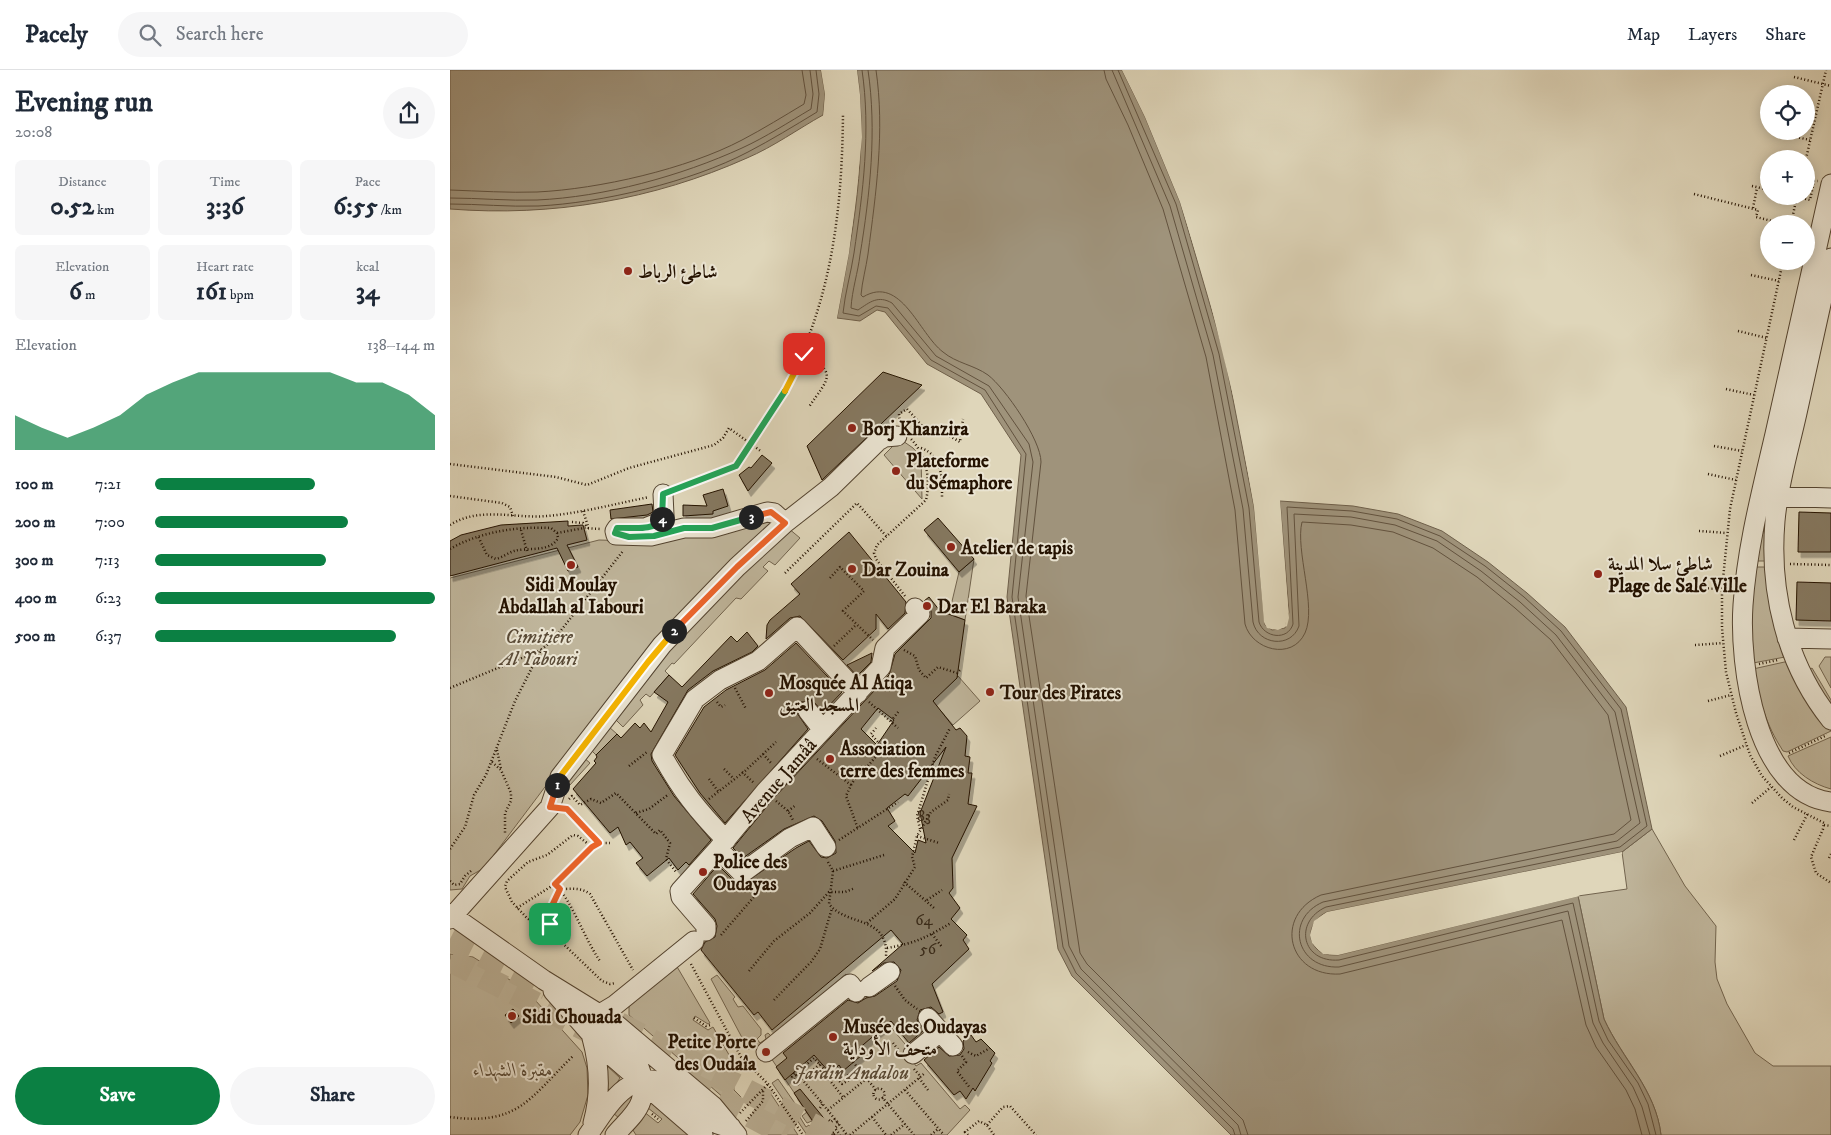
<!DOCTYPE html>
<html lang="en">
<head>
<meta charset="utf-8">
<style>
  body { margin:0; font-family:"IM FELL DW Pica",Amiri,serif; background:#f6f6f7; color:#1f2937; height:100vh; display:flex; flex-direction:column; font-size:19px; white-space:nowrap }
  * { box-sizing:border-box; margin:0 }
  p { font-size:16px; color:#747a83 }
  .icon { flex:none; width:28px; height:28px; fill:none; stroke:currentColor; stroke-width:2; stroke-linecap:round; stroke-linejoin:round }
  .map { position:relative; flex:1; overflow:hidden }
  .sheet { display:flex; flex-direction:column; background:#fff; width:450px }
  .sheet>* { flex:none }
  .fabs { position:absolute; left:1310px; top:15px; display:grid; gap:10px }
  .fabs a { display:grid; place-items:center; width:55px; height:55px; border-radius:50%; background:#fff; box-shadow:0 2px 12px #0003; font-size:25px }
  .pin { position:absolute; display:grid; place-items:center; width:42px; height:42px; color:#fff; margin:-21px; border-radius:10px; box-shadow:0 2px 8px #0006 }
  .km { position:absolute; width:25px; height:25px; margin:-12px; border-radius:50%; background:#222; color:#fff; font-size:14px; line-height:25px; text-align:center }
  .round { display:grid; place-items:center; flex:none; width:52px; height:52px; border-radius:26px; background:#f6f6f7 }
  .headline { display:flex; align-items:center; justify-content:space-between; height:85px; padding:0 15px }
  h1 { font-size:28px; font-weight:800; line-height:38px }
  .figures { display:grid; grid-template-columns:repeat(3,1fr); gap:8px; height:85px; padding:5px 15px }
  .figures div { display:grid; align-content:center; border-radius:8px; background:#f6f6f7; text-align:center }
  .figures b { font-size:25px; font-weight:800 }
  .figures small { font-size:14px; font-weight:400 }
  .figures p { font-size:14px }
  .chart { height:140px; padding:10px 15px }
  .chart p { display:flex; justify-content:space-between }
  .chart svg { width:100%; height:90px; margin-top:5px; fill:#0b8043; opacity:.7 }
  .primary-button { display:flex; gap:10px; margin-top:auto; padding:10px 15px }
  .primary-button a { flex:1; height:58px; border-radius:30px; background:#0b8043; color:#fff; font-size:20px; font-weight:800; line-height:58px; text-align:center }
  .primary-button a+a { background:#f6f6f7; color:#1f2937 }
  ul { padding:0 15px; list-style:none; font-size:16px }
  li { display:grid; grid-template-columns:80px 60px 1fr; align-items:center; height:38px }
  li i { height:12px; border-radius:6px; background:#0b8043 }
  header { display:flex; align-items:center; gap:30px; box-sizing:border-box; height:70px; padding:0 25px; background:#fff; border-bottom:1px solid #e0e1e3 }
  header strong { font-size:24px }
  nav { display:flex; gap:28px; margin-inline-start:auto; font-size:18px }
  .search { width:350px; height:45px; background:#f6f6f7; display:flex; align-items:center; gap:12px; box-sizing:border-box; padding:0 18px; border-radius:28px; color:#747a83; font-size:19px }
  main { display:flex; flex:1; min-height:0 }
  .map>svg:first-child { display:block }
</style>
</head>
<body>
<header>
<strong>Pacely</strong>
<div class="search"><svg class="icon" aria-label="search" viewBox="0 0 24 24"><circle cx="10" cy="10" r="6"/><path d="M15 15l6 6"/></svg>Search here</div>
<nav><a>Map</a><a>Layers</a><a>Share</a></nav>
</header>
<main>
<section class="sheet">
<div class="headline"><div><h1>Evening run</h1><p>20:08</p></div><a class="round"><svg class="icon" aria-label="share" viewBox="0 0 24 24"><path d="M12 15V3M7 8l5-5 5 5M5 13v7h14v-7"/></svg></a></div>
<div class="figures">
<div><p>Distance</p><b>0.52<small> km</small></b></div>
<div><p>Time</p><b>3:36</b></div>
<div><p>Pace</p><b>6:55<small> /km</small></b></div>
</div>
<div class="figures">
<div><p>Elevation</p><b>6<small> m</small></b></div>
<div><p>Heart rate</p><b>161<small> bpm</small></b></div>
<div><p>kcal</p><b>34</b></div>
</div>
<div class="chart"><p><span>Elevation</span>138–144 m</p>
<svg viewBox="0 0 160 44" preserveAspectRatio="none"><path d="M0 44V27L10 33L20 38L30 33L40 27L50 17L60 11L70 6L80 6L90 6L100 6L110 6L120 6L130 11L140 11L150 17L160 27V44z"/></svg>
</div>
<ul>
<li><b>100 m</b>7:21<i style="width:57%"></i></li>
<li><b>200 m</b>7:00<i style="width:69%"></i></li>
<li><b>300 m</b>7:13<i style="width:61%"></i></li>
<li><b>400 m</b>6:23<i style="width:100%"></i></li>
<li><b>500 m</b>6:37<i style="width:86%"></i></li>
</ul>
<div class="primary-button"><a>Save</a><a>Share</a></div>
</section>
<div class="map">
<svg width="1381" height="1065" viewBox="0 0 1381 1065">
  <defs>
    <filter id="shadow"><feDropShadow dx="3" dy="5.5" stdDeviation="0" flood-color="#0004"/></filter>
  </defs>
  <rect width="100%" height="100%" fill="#dfd6ba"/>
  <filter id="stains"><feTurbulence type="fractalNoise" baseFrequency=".004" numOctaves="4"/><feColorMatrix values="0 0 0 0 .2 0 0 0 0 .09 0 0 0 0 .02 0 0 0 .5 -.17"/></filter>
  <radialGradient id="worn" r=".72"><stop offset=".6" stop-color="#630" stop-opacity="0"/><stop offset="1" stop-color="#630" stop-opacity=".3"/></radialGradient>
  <path fill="#bfb59b" stroke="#72644e" d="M450,369L463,378L471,387L472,429L434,385Z
    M323,450L192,588L34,798L20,806L12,819L0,820V508L149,470L184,471Z
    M1313,452L1319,453L1320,491H1307Z
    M338,458L350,468L325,495L319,491L313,497L318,501L291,529L286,528L224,594L222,593L215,601L219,605L200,627L196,624L190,630L193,635L173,657L162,646L209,590Z
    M524,489L515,550L499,544L509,502Z
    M1305,497H1319L1335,587L1303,593L1300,569Z
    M1375,587H1381V618L1369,596Z
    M1339,591L1366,641L1381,661L1337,682L1333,681C1315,653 1310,631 1303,599Z
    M1362,598L1381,630V638L1359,600Z
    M508,606L530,631L503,655L490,640L481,647L474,638Z
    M159,657L167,664L146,685L139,678Z
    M1381,667V719C1363,714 1345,703 1338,686Z
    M133,687L140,693L120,715L113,708Z
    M1202,759L1235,816L1266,856L1265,892L1267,909L1277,934L1305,983L1323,996H1381V1065H1211C1206,1020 1172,988 1154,949L1128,826L1177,819L1172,782Z
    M0,884L23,887L76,920L132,982L137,998L138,1025L130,1052L120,1065H0Z
    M226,895L260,953L258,954L245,946L243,950L258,960L263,957L282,990L284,1020L291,1027L283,1036L179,945V934Z
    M396,904L412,922L410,929L415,926L465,986L461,989L466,996L471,993L510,1039L515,1035L520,1040L497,1065H372L362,1051L357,1053L352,1046L357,1042L311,973L308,977L298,979L261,909L267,905L285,927L283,929L288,937L293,936L311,959V965L307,969L310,973L316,969L315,965L318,963L322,967Z
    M155,994L170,1008L158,1027Z
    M328,1009L351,1042L348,1044L356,1057L359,1055L366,1065H357L322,1013Z
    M186,1024L170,1049L162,1042L174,1026Z
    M321,1024L348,1065H315L299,1050Z
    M198,1030L240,1065H186L181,1057L193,1041L208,1053L212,1049L198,1038Z"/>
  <path fill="#9f937b" stroke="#6e5f4a" d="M0,0H371L375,24L373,45C348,59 323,77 297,88C203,130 102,147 0,139Z
    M407,0H672L695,47L730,132L774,283L804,437L815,555L822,560L835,558L839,542L830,431L903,436L948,444L992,461L1038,492L1077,523L1115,557L1176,637L1202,759L1172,782L877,842C860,850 853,871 872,883C876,885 883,885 888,885L1128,826L1154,949C1172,989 1206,1020 1211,1065H781L622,906L608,879L557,527L571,385L531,324L477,294L435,242L427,240L410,251L387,248C402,167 419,82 407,0Z"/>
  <path fill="#dfd6ba" d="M371,0H373L377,24L375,45L373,48L375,24Z
    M404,0H407L410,25L412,67L408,107L399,183L387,248H384L397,183L406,107L409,67L408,25Z
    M672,0H675L697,46L732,131L760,218L790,345L806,437L816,551L819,556L827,558L835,555L836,548L828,431L830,429L839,548L837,556L828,560L817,558L814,552L804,437L788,346L757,219L730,132L695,47Z
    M1172,782V784L878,844L867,852L863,865L868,877L874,881L887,883L1127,824L1130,826L888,885L873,884L862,873L860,865L864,851L877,842Z"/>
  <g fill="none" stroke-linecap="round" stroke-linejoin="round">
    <path stroke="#62523e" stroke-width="1" d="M412,0C421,61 413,122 404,183C401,203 395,223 393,243L409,246L426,236L438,238L481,290L535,320L576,384L562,527L613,877L626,903L783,1059L785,1065
      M418,0C427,61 420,124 410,185C408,202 402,220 401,238L408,240C420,232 428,225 442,233L486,286L539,316L579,374L583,392L568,527L619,876L631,899L788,1055L791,1065
      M426,0C435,61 426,123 418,184C416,198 412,212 411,225L413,227C451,204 469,264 493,282C506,293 524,295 538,305C555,318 591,370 591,392L576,526L630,883L637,894L793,1050L798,1065
      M654,0L656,9L678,55L713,139L756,287L785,440L795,554C802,580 842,591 855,563C867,537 845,480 852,452L901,455L943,462L983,478L1027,507L1065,538L1101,570L1158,645L1181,750L1164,764L871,825C823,846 838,907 890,904L1112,850L1136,955L1146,977L1176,1020L1185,1039L1192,1065
      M662,0L720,136L763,285L793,439L803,552C808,575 841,579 849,556L844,444L901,447L945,455L987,471L1031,501L1070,532L1106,565L1165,642L1190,753L1167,771L873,832C834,849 846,899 889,897L1118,841L1143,953L1153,973L1183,1017L1192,1037L1200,1065
      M668,0L726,134L769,284L799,438L809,552C814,568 838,571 843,554L837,437L902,441L947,449L990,466L1035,496L1074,527L1111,561L1171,639L1197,756L1170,777L876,837C843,852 852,893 889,890L1123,833L1149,951L1158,970L1188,1013L1198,1034L1206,1065
      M0,120C29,121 58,123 87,122C149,119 237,99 292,70C313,59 334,46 354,34L356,25L352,0
      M0,128C29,128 58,131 87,130C154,127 231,106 292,78C316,67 339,52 361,39L363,24L360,0
      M0,134C29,134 58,137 88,136C151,133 241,112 298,82C321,70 344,56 367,42L369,24L366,0"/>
  </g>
  <path fill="#857861" stroke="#241201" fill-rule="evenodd" filter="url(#shadow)" d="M433,302L472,315L372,410L357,376Z
    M312,385L322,393L298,421L289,405L299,397L301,398Z
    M273,419L278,436L263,441V444L233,446V435L257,436L253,425Z
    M202,434L203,442L197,445L161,449L160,440Z
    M1349,442L1381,443V482H1348Z
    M488,448L524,489L509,502L474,460Z
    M118,451V456L133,455L137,470L117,475L128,497L118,501L107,478L0,506V471L11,465L51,455Z
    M399,462L456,532L455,543L438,559L426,544V559L393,590L350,546L340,548L316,569L317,555L320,550L350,524L341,514Z
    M1347,512L1381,513V551L1346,550Z
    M479,527L490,541L515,550L507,608L483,631L506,660L510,658L517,666L515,686L520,687L518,703H522L518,734L527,736L502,788L503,818L499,823L510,838L501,849L517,865L513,870L519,879L482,914L493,942L489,944L481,937L470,940L467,950L474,960L459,973L441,951L407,980L412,985L393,1001L389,995L380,1003L364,985L335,1010L326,997L337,988L333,983L398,930L408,933L416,928L425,926L447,911L451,900L444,892L434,893L422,901L453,874L441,860L322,960L308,942L304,945L251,880L255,872L265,867L267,856L265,849L243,824L268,795L284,811L293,814L346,778L359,771L371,787L377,788L386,783L385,771L372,751L364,746L334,759L293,788L283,778L323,729L439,605L445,584L481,548V541L474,531ZM428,638L444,650L427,675L411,659ZM496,677L470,743L476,773L468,770L465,783L438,756L445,751L437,738L455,724L458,726Z
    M297,562L308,576L302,582L263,601L238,620L201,684L202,691L224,726L261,770L239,795L236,792L228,800L219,788L197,806L186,793L193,788L180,772L176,775L168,757L160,763L123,719L146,693L144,691L147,687L146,685L167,664L171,668L185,653L190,658L194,653L201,662L218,632L204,622L219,605L232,617L281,566L287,572Z
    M346,573L392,622L373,642L363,631L351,632L347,643L358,659L275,753L250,723L225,685L254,637L276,620L315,600Z
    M422,583L421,592L407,606L397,595Z
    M63,939L69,946L61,953L55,945Z
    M521,965L526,972L531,969L545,983L540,991L542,993L525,1021L523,1018L516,1029L510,1021L504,1025L474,990L489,977L499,986L510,985L514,979L513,971Z
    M350,1019L377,1052L385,1065H372L344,1023Z"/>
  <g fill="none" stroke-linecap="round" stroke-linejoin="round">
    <path stroke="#baaf95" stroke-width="24" stroke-dasharray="24 12" stroke-linecap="butt" d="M0,869L97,918
      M0,890L143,963
      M169,954L381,1065
      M237,1012L337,1065"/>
    <defs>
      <path id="minor" d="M1381,114C1362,197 1344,281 1325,364C1312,420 1297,477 1293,535C1289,594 1305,723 1381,732
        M1381,188C1370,240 1358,292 1347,343C1339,379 1328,415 1325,451C1319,521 1336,594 1381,650
        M213,424L214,445L210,452L195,458H167L165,461L166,465L201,466L234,458H262L317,442L324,443L335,453
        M1317,426L1381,428
        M1337,568L1381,569
        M358,641L372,659
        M276,770C248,741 231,720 212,685L245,629L270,610L308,591L347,557L408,623
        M268,779L292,803L340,768L363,757L376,777
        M0,844L94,910L167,955L263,1036L287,1065
        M0,849L100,737L110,707L212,575L287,497L335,453L381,417L428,371L435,367L447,366
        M256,861V856L231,827L230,821L268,779L315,722L431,597L435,578L470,544L465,538
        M419,917L440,902
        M103,921L156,981L253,1065
        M478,948L503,976
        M142,968C150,997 151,1024 143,1053
        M316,982L400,914L406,922
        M463,984L490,962
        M138,1065C156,1039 182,991 221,1018C228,1023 235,1030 241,1035C254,1046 264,1056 281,1057
        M165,1065C173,1055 187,1044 191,1031C197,1014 189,988 176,976C166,966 153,958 150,944L165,935L244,871"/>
    </defs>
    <use href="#minor" stroke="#53432f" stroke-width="21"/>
    <path stroke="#241201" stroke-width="2.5" stroke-dasharray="1 2.5" stroke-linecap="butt" d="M1344,7L1381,16
      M1332,64L1360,70
      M1356,89L1376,0
      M1302,116L1319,120
      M1244,124L1308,140L1306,147L1334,154
      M1345,126L1360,130L1364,111H1368
      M1303,138L1307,118
      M1341,154L1347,126
      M1333,191L1280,439L1272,519V558L1276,602L1286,643L1300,685L1312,706L1332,728L1343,737L1374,753L1373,759L1361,787L1366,803L1381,813
      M1301,205L1329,211
      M1288,261L1317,268
      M354,284C389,304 378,308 359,337
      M1276,319L1304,325
      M450,352L449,344L457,339L475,359L498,365L510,372L513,349
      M1264,376L1292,381
      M471,378C493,386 492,408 492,428
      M0,394L106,407L137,415L179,398L264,375L273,368L279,358L312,382
      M477,397L489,394
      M1258,404L1286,410
      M226,419C244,413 271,408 286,396C299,385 307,366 316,352C378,254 392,157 393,43
      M0,426L52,433L60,437L63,446
      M133,441L138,456
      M122,452L133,453L138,458
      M0,455C30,436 64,449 97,446C131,443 165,434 199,427
      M71,460L77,481
      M1249,461L1276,463
      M107,463L134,458L151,459
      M0,479C29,462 68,456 101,458L107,463L108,468C100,483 77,477 64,481C58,483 53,487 46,489L37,485L28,466
      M1340,494L1381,495
      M335,503L407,433L437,467
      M380,508L390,497L414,521L393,541L423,570
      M1244,518L1272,519
      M455,526L426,489L424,483L427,475L476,430C481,409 476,385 461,369
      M1245,575L1273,573
      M384,576L406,555
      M454,580L465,586L469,600L476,608L488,597L507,603L510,600
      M1309,594L1328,590
      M0,618L91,580
      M285,618L296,639
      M1258,631L1281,625
      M267,632L271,637L275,635
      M419,632L448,658
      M441,651L449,641
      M47,680L51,699
      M1339,683L1377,665
      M313,684L322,694
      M1270,686L1296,675
      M367,689L401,715L396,726L408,759
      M42,692L51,700L61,723V731L55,743V763
      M179,696L197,682
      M274,699L283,708
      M292,702L304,713
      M259,709L268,721
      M401,715L413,696L417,697L433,678L421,664L426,658
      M119,729L122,726L130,735L141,729L151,733L166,723L206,764L210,760L220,773L216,789L226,802
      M259,729L295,701L326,672
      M326,731L338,741L343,750
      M1302,733L1321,717
      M116,739L149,773
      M338,741L346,735
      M186,743L199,739L219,724
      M1374,755L1381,756
      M470,759L467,746L485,687L500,658
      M467,766L489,773
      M389,770L448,732
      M1344,770L1358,743
      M142,777L128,766L123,765L97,785L78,792L57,811L55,817L62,832L76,847L87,856L104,865L152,911L160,914L166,913
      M0,779L15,757L24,725L36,705L65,631L91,580L105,568L173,481
      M1379,788L1381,784
      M378,792L383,801L379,834C397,857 439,845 436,887
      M383,801L434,785
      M0,811L4,815L10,814L15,806L22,800
      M454,812L484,838
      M105,814C122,831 134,868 150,891
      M477,830L492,820
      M67,838L105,814L142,777L149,773H160
      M417,853L445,829L465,797L462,787L467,766L481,742L498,730L499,724
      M102,864C97,846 102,835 111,819C121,819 131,817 140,824L183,900
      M482,864L492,877
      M271,865L309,821L302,813
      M437,878C466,873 475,868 501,853
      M241,894L291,987L318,1014L353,1065
      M299,901L324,871L360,843L379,822H395L405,818
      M445,916L455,930L467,939
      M324,930L361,892L370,879L382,838
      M244,948L256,956L261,955
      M443,973L449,981
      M518,982L526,986L540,978
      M512,986L516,992L507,1001L520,1018
      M403,992L427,1021
      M464,999L471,1007
      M345,1001L372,1033
      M376,1002L374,1003L393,1027
      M343,1003L351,1009
      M348,1005L354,1001L357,1005L370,994
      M469,1008L478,1020
      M349,1015L342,1007L364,988L379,1005L382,1003L392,1014L399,1010L398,1004
      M423.5 1024a5.5 5.5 0 1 1 11 0a5.5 5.5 0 1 1-11 0Z
      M455,1020L494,1065
      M432,1027L464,1065
      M371,1032L388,1053
      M370,1038L373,1033
      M378,1040L421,1005
      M290,1043L318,1014
      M202,1044L208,1049
      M0,1047C68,1056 79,1029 123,986
      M422,1047L436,1065
      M379,1050L381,1052L385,1049
      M296,1051L313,1031V1020
      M387,1052L397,1065
      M389,1054L385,1058L390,1065
      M537,1055L553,1037L560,1036L586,1065
      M400,1065L475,1003
      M441,1065L455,1054
      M481,1065L488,1059
      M518,1065L515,1062L529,1051L537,1055L544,1065"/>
    <use href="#minor" stroke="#eae4d2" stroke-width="19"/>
  </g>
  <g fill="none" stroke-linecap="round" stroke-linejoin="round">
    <defs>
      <path id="split-1" d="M100,854V840L110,819L105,814L142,777L149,773L117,739L100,737L107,715"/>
      <path id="split-2" d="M107,715L112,704L198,592L224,561"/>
      <path id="split-3" d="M224,561L287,497L335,453L321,442L301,447"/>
      <path id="split-4" d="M212,449C203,462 182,457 167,458L165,463L179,467L204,466L234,458H262L301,447"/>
      <path id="split-5" d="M212,449L213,424L286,396L335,321"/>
      <path id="split-6" d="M335,321L354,284"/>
    </defs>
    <use href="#split-1" stroke="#fff" stroke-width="10"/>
    <use href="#split-2" stroke="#fff" stroke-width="10"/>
    <use href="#split-3" stroke="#fff" stroke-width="10"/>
    <use href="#split-4" stroke="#fff" stroke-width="10"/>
    <use href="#split-5" stroke="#fff" stroke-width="10"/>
    <use href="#split-6" stroke="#fff" stroke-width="10"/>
    <use href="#split-1" stroke="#f0652b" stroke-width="6"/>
    <use href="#split-2" stroke="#f5b400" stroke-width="6"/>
    <use href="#split-3" stroke="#f0652b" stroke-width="6"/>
    <use href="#split-4" stroke="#22a559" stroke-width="6"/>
    <use href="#split-5" stroke="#22a559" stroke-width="6"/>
    <use href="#split-6" stroke="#f5b400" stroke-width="6"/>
  </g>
  <g fill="#8f2418" stroke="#eae4d2" stroke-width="2">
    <circle cx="178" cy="201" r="5"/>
    <circle cx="402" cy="358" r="5"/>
    <circle cx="446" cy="401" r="5"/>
    <circle cx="501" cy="477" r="5"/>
    <circle cx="121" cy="495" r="5"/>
    <circle cx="402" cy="499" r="5"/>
    <circle cx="1148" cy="504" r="5"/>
    <circle cx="477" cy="536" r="5"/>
    <circle cx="540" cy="622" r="5"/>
    <circle cx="319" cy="623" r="5"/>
    <circle cx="380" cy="689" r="5"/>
    <circle cx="253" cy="802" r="5"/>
    <circle cx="62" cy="946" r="5"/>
    <circle cx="383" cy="967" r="5"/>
    <circle cx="316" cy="982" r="5"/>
  </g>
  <g text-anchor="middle" stroke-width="4" stroke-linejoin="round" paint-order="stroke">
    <g font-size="16" fill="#3c2c19">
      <text x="474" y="751">83</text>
      <text x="474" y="855">64</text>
      <text x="478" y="884">56</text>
    </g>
    <g font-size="19" font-weight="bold" fill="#241201" stroke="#eae4d2" text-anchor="start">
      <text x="188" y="208">شاطئ الرباط</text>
      <text x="412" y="365">Borj Khanzira</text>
      <text x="456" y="397">Plateforme<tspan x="456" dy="22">du Sémaphore</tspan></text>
      <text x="511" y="484">Atelier de tapis</text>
      <text x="1158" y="500">شاطئ سلا المدينة<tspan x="1158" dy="22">Plage de Salé Ville</tspan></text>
      <text x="412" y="506">Dar Zouina</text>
      <text x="121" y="521" text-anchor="middle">Sidi Moulay<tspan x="121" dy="22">Abdallah al Iabouri</tspan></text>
      <text x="487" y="543">Dar El Baraka</text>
      <text x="329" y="619">Mosquée Al Atiqa<tspan x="329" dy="22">المسجد العتيق</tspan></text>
      <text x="550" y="629">Tour des Pirates</text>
      <text x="390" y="685">Association<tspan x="390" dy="22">terre des femmes</tspan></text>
      <text x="263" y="798">Police des<tspan x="263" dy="22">Oudayas</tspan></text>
      <text x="72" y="953">Sidi Chouada</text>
      <text x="393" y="963">Musée des Oudayas<tspan x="393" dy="22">متحف الأوداية</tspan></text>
      <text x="306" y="978" text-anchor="end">Petite Porte<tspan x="306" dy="22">des Oudaîa</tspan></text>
    </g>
    <g font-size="19" font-style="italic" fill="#5a4b37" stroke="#eae4d2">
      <text x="89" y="573">Cimitiere<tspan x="89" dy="22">Al Yabouri</tspan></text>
      <text x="63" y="1006">مقبرة الشهداء</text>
      <text x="401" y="1009">Jardin Andalou</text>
    </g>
    <g font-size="19" fill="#241201" stroke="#eae4d2">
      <text transform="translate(328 710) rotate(-49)" y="7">Avenue Jamââ</text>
    </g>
  </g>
  <rect width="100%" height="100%" filter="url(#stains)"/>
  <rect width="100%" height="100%" fill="url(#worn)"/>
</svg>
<div class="fabs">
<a><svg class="icon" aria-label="locate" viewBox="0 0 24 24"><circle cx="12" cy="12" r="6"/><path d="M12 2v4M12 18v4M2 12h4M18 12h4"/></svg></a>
<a>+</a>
<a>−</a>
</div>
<div class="pin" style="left:100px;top:854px;background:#1e9e55"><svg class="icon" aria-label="arrive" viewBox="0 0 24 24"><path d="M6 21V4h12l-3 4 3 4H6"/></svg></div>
<div class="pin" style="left:354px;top:284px;background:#d93025"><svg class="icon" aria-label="check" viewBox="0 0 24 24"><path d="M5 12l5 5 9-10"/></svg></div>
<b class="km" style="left:107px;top:715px">1</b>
<b class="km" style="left:224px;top:561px">2</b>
<b class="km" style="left:301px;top:447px">3</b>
<b class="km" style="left:212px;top:449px">4</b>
</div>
</main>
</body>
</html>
